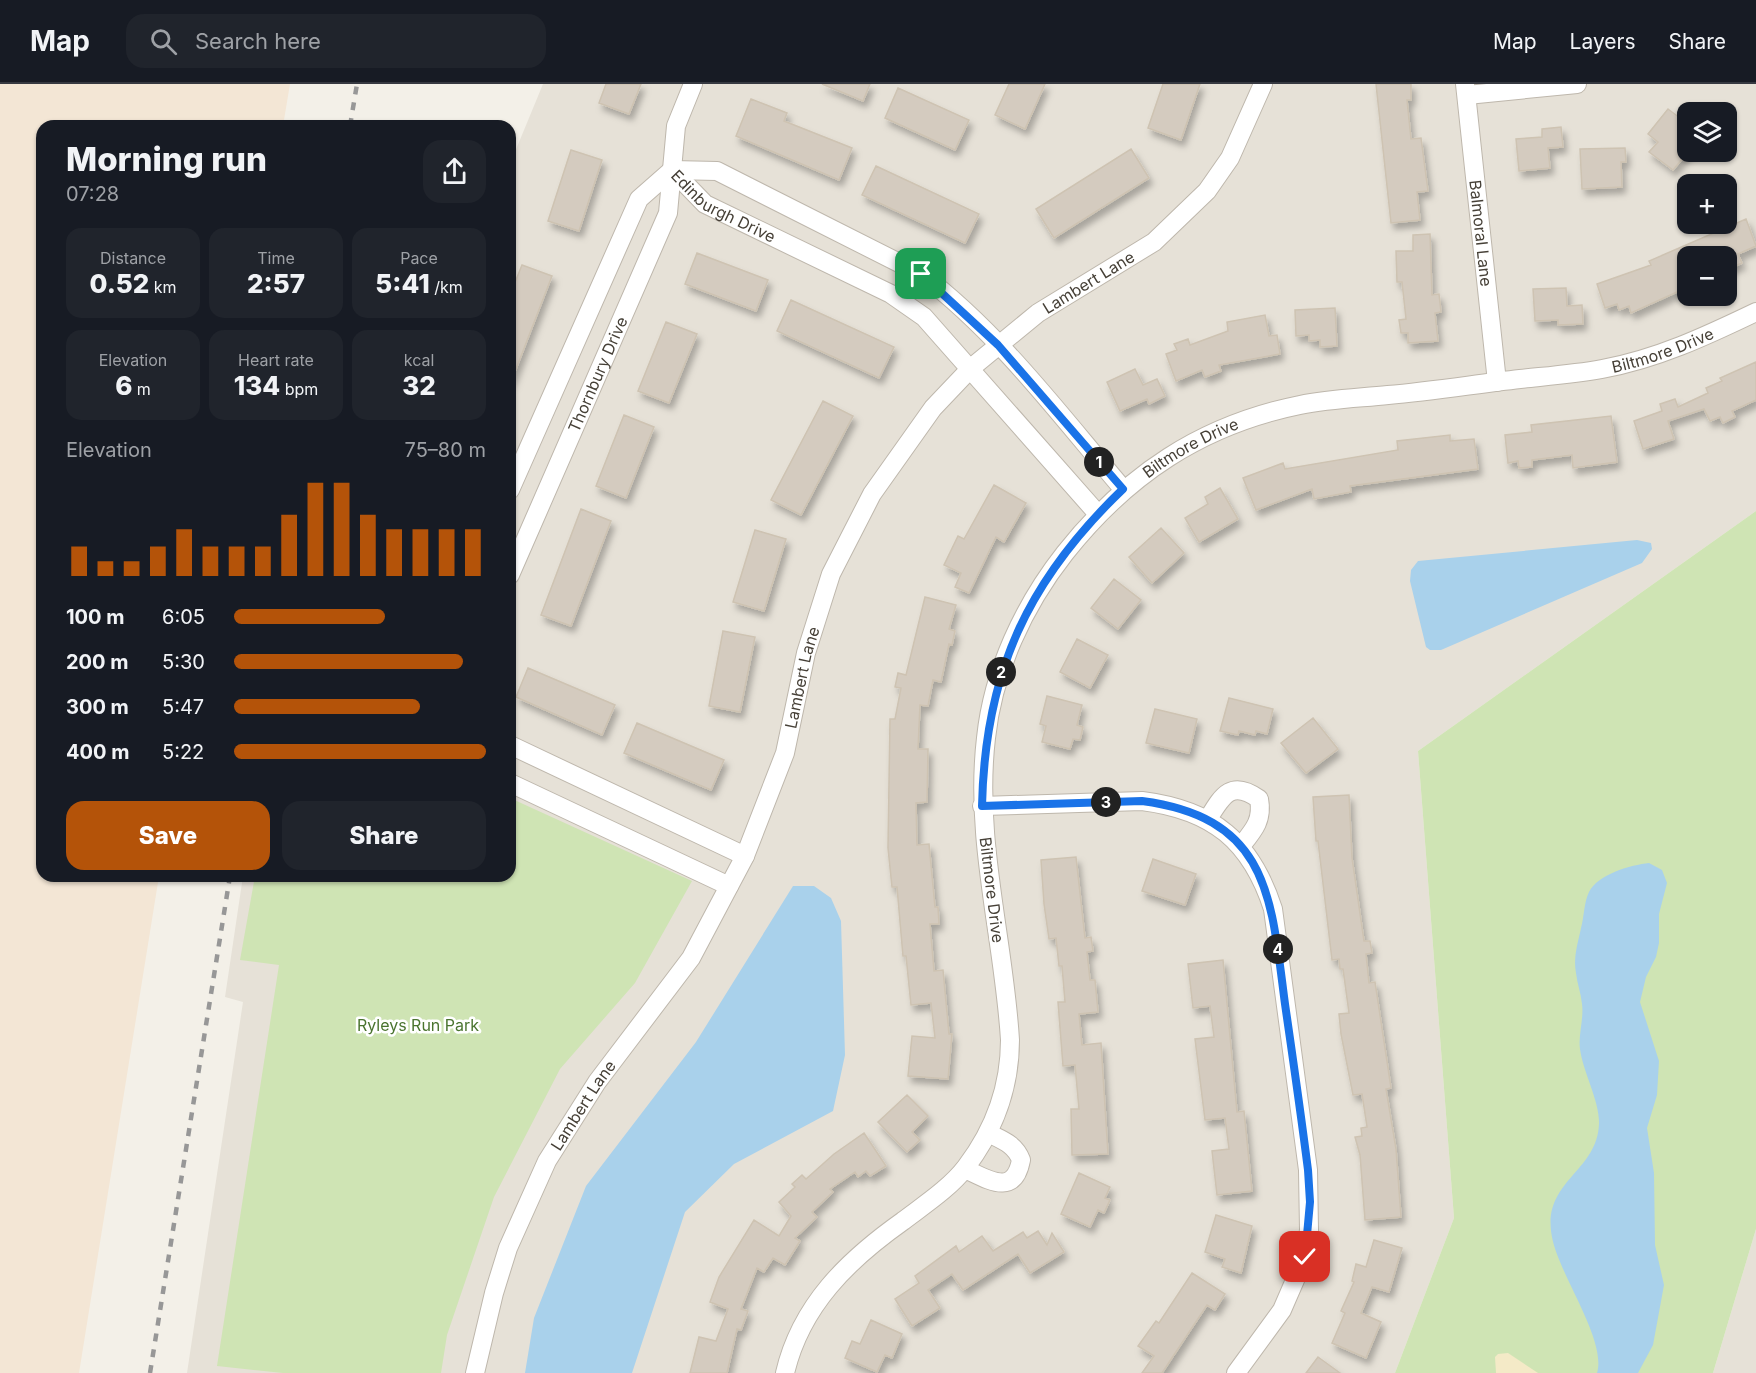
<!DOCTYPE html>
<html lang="en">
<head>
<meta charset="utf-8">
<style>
  body { margin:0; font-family:Inter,sans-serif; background:#20242c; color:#f1f3f6; height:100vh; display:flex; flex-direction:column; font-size:22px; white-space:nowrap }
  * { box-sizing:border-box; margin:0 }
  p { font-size:20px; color:#9ea1a6 }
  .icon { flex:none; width:33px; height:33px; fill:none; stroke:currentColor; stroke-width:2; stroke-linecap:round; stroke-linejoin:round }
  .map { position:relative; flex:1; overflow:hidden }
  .drawer { position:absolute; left:36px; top:36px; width:480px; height:762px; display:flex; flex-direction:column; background:#171b24; border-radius:18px; box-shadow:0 2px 4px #0004 }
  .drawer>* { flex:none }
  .tools { position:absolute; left:1677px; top:18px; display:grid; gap:12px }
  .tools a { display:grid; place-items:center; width:60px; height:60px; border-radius:12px; background:#171b24; box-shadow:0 2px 4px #0004; font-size:30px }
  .pin { position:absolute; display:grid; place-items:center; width:51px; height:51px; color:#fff; margin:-26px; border-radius:12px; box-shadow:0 3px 9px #0006 }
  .km { position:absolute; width:30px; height:30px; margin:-15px; border-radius:50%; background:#222; color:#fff; font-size:16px; line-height:30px; text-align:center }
  .round { display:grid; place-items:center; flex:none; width:63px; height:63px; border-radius:18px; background:#20242c }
  .headline { display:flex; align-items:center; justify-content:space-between; height:102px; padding:0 30px }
  h1 { font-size:33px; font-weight:800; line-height:45px }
  .metrics { display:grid; grid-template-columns:repeat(3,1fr); gap:9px; height:102px; padding:6px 30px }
  .metrics div { display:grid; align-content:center; border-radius:15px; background:#20242c; text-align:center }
  .metrics b { font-size:26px; font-weight:800 }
  .metrics small { font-size:16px; font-weight:400 }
  .metrics p { font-size:16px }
  .chart { height:168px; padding:12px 30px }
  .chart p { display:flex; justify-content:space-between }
  .chart svg { width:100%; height:108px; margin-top:6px; stroke:#b45309; stroke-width:6 }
  .action { display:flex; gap:12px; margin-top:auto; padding:12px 30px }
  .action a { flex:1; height:69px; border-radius:18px; background:#b45309; color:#fff; font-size:24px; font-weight:800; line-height:69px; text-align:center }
  .action a+a { background:#20242c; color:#f1f3f6 }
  ul { padding:0 30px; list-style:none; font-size:20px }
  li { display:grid; grid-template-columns:96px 72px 1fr; align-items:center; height:45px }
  li i { height:15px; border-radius:8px; background:#b45309 }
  header { display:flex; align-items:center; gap:36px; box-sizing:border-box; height:84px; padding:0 30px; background:#171b24; border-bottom:2px solid #363941 }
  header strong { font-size:28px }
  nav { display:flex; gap:33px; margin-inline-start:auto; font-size:21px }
  .search { width:420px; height:54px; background:#20242c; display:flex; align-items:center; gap:15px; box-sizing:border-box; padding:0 21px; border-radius:18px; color:#9ea1a6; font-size:22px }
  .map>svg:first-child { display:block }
</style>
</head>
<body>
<header>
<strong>Map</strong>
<div class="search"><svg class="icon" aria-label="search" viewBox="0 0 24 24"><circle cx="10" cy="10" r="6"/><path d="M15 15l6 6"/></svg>Search here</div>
<nav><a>Map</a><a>Layers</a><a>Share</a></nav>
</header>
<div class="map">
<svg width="1756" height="1289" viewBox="0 0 1756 1289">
  <defs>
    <filter id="shadow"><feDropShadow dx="3.5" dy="6" stdDeviation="3" flood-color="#0004"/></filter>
  </defs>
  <rect width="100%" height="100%" fill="#f3f0e8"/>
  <path fill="#e6e1d7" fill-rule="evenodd" d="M543,0H1756V427L1418,667L1454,1134L1395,1289H187L243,918L225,913L243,792H510V80ZM1688,28H1726V68H1688ZM1688,100H1726V140H1688ZM1688,172H1726V212H1688Z
    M1756,1145V1289H1713Z"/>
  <path fill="#f3e6d5" d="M0,0H290L283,42H42V792H159L79,1289H0Z"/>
  <path fill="#cfe4b4" d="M1756,427V1145L1713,1289H1395L1454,1134L1418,667Z
    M510,714L692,797L635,899L560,985L494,1113L447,1251L441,1289H283L217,1282L279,881L240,876L255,792H510Z"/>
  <path fill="#f4eac7" d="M1508,1269L1538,1289H1496L1495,1273L1498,1270Z"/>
  <path fill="#a9d1eb" d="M1637,456L1651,459L1652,465L1642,479L1441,566H1430L1426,563L1410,497L1411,486L1418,477Z
    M1649,779L1662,786L1667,799L1659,830V859L1656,873L1646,893L1640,918L1659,977L1657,1011L1647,1044L1654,1089L1655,1161L1664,1201L1653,1261L1638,1289H1597C1607,1256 1559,1191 1552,1153C1541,1097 1597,1089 1599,1040C1600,1018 1583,988 1580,965C1578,951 1584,935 1582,920C1581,909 1577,899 1576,889C1573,873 1578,859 1581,844C1584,833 1584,818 1589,808C1598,790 1631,781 1649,779Z
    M793,802H814L831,814L841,837L845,971L833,1027L734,1080L685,1128L632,1289H525L534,1234L586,1102L696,958Z"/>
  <path fill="#d4cbbf" stroke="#cec3b2" stroke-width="1.5" filter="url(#shadow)" d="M606,0H641L629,30L599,19Z
    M822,0H870L863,17Z
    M1009,0H1045L1025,45L995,31Z
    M1163,0H1200L1181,56L1148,44Z
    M1376,0H1411V16H1407L1411,55L1421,54L1428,107L1417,108L1420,136L1391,139Z
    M898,4L969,36L955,66L885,34Z
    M751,15L787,29L784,37L852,64L839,96L736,52Z
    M1668,25L1688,40V68L1673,86L1649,68L1658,58L1648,50Z
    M1561,43L1563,63L1548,64L1550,84L1519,87L1516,55L1542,53V45Z
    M1625,64L1626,78H1621L1622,103L1582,105L1580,65Z
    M1131,65L1149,94L1054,154L1036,125Z
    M571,66L602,76L579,147L548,137Z
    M876,82L979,130L965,159L862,111Z
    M1746,135L1756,162L1738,170L1742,179L1726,186V172H1688V203L1631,229L1629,222L1619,226L1617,220L1605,224L1597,200L1651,181L1649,177Z
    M1430,150L1432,211L1439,210L1441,228L1435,229L1438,257L1408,259V249H1401L1399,236L1406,235L1402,198H1397L1396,167H1413V151Z
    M697,169L768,196L756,227L685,200Z
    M522,181L552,192L511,298L510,211Z
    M1566,204L1567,222L1582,221L1583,240L1558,241V236L1535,237L1533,205Z
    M791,216L894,263L879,294L777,247Z
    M1335,224L1337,262L1320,263V256L1309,257V251L1296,252L1295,226Z
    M1265,231L1269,252L1277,251L1280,270L1219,281L1221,287L1205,293L1202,286L1176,297L1166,270L1177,266L1174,260L1188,255L1190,261L1228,247L1227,238Z
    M666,238L697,250L669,319L638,307Z
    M1756,278V316L1732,327L1735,333L1723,339L1720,333L1710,337L1704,325L1668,337L1674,355L1643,365L1634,337L1662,327L1660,320L1675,315L1678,323L1708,309L1706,304L1722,297L1720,294Z
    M1135,285L1143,301L1157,295L1165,312L1149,320L1147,315L1120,327L1107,298Z
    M823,317L853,332L801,431L771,416Z
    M624,331L654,343L626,414L596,402Z
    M1611,332L1617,378L1573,384L1572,371L1532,376V383L1519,384L1518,377L1508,379L1505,351L1532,348L1531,341Z
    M1450,351V357L1474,355L1478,385L1350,402L1351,408L1314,415L1312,405L1256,426L1243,394L1283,379L1285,385L1398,366L1397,357Z
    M994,401L1026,419L1004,458L996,453L969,509L955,503L961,489L944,481L958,452L964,455Z
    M1220,404L1238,435L1199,458L1185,434L1208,420L1205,413Z
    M581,425L611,437L571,542L541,531Z
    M1161,444L1184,469L1152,499L1129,473Z
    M755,446L786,455L764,527L733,518Z
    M1114,495L1141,516L1118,545L1091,524Z
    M925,513L956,521L949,545L955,547L952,561L949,560L941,598L933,596L928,622L920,621L918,665H928L927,718L916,719L917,761L929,760L935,823H938L939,840H930L934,887L943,886L949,950H952L948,995L908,992L912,952L935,954L931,919L911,921L906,872H903L897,803H892L888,764L890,635H895L901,604L895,603L898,589L906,591Z
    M723,547L755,553L740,628L709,622Z
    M1077,555L1108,571L1090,604L1060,588Z
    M528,584L615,621L602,651L516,613Z
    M1047,612L1082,621L1077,641L1083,643L1080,656L1073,655L1070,665L1042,658L1046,642L1040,640Z
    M1229,614L1273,625L1267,650L1256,647L1255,651L1239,647L1238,651L1220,647Z
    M1155,625L1197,635L1189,669L1146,659Z
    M1313,634L1338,665L1306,689L1281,659Z
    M637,639L724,676L711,706L624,669Z
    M1349,711L1352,774L1364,857H1370L1372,869L1366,870L1369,899L1375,898L1391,1004L1386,1005L1396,1065L1401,1133L1365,1136L1360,1071L1355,1053L1362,1052L1361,1044L1367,1043L1362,1010L1353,1011L1341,950L1339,930L1349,929L1343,885H1340L1339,875L1332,876L1318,757H1316L1313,713Z
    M1076,773L1085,854L1091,853L1093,867L1087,868L1090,896H1095L1098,928L1079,930L1082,961L1101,959L1108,1070L1072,1071L1071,1025H1079L1075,981L1063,982L1058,918H1065L1062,882H1059L1056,854L1049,855L1044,820L1041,776Z
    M1153,775L1196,790L1185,821L1142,807Z
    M1223,876L1237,1028L1244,1027L1252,1107L1217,1111L1212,1067L1229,1065L1225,1034L1205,1036L1195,955L1214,953L1210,922L1193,924L1188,880Z
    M907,1011L928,1032L912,1048L920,1056L907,1068L878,1038Z
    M864,1049L886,1082L870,1092L866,1087L858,1093L855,1088L830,1105L833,1108L812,1128L817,1133L795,1154L800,1157L785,1181L773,1174L764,1188L757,1184L741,1225L748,1227L741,1246L737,1245L727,1289H690L699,1253L716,1257L728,1225L710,1218L719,1193L754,1136L779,1152L791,1132L779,1118L795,1103L792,1100L802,1091L806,1095L834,1070Z
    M1079,1089L1110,1103L1105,1114L1110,1116L1104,1129L1098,1126L1090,1143L1061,1130Z
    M1216,1131L1252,1142L1241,1189L1222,1183L1225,1175L1205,1168Z
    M1038,1147L1047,1161L1052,1149L1064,1168L1030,1189L1018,1170L963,1206L952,1190L928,1206L940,1224L912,1242L895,1215L919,1199L915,1192L956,1162L959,1168L982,1152L993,1167L1023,1148L1027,1154Z
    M1374,1156L1402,1164L1389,1208L1372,1203L1361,1229L1381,1238L1366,1274L1332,1259L1345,1229L1341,1227L1354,1198L1352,1197L1356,1180L1366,1183Z
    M1192,1189L1225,1210L1215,1226L1207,1221L1162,1289H1142L1154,1272L1138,1262L1156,1237L1159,1239Z
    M871,1236L902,1250L892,1274L885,1271L877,1288L845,1274L852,1257L860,1260Z
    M1318,1273L1340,1289H1306Z"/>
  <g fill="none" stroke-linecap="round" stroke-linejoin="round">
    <defs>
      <g id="street">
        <path id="s1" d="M1465,0L1497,298"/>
        <path d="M1467,11L1577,0"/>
        <path d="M672,86L717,87L921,190C999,249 1060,331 1123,405"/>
        <path id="s2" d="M672,86L705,120L891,210L924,233L1097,429"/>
        <path d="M510,406L639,115L672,86"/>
        <path id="s3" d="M510,491L668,129L676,42L693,0"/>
        <path d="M510,661L745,772"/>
        <path d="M510,699L729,802"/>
        <path d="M982,722L1142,717C1213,726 1251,757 1273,825L1308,1086L1309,1146L1305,1173L1282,1226L1236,1289"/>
        <path d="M1208,735C1222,712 1231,695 1259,715C1263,736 1254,746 1241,762"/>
        <path d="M965,1085C989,1096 1014,1113 1021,1076C1015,1060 1002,1056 988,1049"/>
        <path id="s4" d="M475,1289L494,1209L508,1164L547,1077L597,998L691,874L745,772L785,669L806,569L831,490L872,410L933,324L971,284L1038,229L1154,158L1207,107L1230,74L1263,0"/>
        <path id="s5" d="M785,1289C801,1221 848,1176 903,1137C924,1121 950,1104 966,1083C994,1046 1010,1003 1010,956C1004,855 974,756 986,654C993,587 1024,521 1065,469C1127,391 1201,341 1300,321C1329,315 1359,314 1388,311C1433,307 1476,300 1520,295C1548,292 1575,290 1602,285C1657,275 1706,252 1756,228"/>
      </g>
    </defs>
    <use href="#street" stroke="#beb7ac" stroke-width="20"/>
    <use href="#street" stroke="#fff" stroke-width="18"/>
    <path stroke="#979797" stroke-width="4.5" stroke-dasharray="8 8" stroke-linecap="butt" d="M350,42L357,0
      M150,1289L230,792"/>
  </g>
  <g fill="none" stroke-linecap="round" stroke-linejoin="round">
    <defs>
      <path id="route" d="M921,190L998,261L1123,405C1027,497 985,589 982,722L1142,717C1270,734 1271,814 1285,920C1293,975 1301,1031 1308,1086L1310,1118L1305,1173"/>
    </defs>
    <use href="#route" stroke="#fff" stroke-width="12"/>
    <use href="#route" stroke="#1a73e8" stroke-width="8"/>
  </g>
  <g text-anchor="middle" stroke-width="5" stroke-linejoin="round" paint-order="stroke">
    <g font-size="16" fill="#464037" stroke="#fff">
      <text dy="6" stroke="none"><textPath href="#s2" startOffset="64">Edinburgh Drive</textPath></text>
      <text dy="6" stroke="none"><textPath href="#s1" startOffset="150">Balmoral Lane</textPath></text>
      <text dy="6" stroke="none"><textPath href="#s4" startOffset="1281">Lambert Lane</textPath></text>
      <text dy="6" stroke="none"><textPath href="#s5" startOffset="1576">Biltmore Drive</textPath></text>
      <text dy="6" stroke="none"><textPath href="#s3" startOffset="219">Thornbury Drive</textPath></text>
      <text dy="6" stroke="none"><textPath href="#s5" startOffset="1090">Biltmore Drive</textPath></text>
      <text dy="6" stroke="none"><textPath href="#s4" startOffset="777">Lambert Lane</textPath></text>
      <text transform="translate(992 806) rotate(83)" y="6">Biltmore Drive</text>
      <text dy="6" stroke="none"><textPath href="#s4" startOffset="291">Lambert Lane</textPath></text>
    </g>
    <g font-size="16" fill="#4a742f" stroke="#fff">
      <text x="418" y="947">Ryleys Run Park</text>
    </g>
  </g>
</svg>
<div class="tools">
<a><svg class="icon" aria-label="layers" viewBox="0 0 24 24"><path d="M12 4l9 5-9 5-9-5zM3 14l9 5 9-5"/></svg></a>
<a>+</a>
<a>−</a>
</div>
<div class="pin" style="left:921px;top:190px;background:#1e9e55"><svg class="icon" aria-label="arrive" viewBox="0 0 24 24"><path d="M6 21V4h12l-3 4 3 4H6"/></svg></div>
<div class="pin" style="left:1305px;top:1173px;background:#d93025"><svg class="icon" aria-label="check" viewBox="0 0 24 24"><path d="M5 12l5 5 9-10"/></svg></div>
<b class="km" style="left:1099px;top:378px">1</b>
<b class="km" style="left:1001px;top:588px">2</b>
<b class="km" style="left:1106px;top:718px">3</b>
<b class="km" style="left:1278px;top:865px">4</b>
<section class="drawer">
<div class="headline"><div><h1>Morning run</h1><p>07:28</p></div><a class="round"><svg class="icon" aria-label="share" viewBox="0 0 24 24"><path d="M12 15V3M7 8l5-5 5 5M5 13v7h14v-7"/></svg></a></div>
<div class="metrics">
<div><p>Distance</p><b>0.52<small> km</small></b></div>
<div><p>Time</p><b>2:57</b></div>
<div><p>Pace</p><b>5:41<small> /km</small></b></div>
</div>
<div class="metrics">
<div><p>Elevation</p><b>6<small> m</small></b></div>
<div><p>Heart rate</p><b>134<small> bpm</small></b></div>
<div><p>kcal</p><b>32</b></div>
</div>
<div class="chart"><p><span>Elevation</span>75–80 m</p>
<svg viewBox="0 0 160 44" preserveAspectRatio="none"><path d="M5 44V32M15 44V38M25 44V38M35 44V32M45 44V25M55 44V32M65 44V32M75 44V32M85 44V19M95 44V6M105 44V6M115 44V19M125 44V25M135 44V25M145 44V25M155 44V25"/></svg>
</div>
<ul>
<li><b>100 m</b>6:05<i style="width:60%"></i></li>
<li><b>200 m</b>5:30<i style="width:91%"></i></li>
<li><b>300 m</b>5:47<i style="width:74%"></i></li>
<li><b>400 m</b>5:22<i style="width:100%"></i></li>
</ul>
<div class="action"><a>Save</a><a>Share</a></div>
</section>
</div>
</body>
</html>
